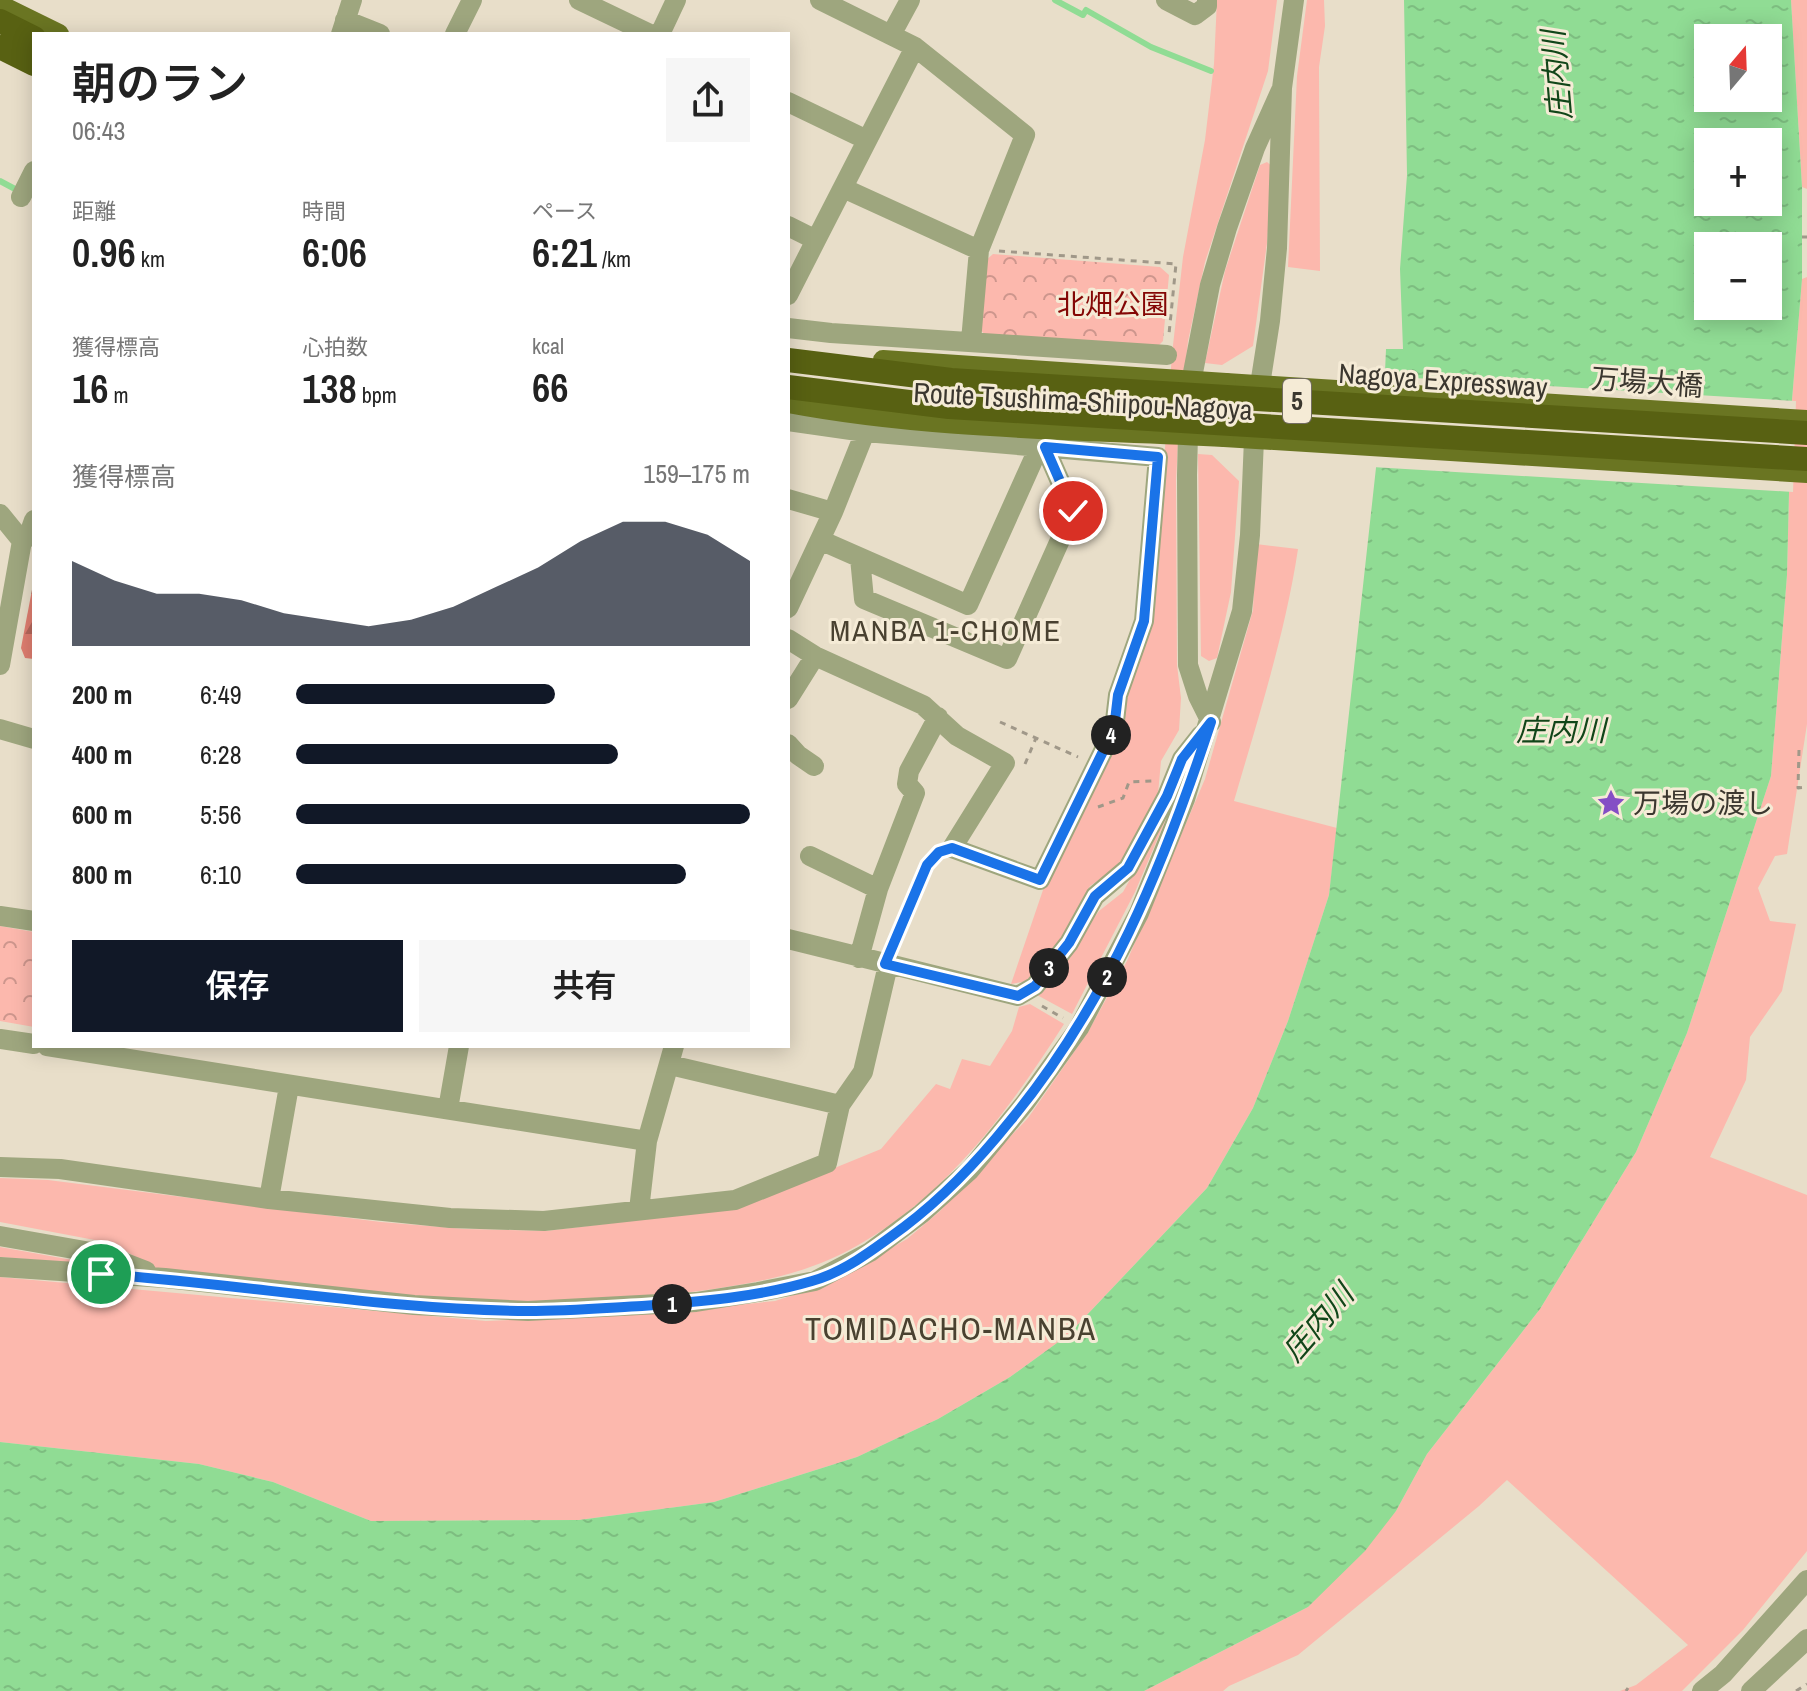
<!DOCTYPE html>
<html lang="ja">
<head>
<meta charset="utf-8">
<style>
  body { margin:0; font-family:"Archivo Narrow","Noto Sans JP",sans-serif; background:#f6f6f6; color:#222; height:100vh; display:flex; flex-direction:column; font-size:30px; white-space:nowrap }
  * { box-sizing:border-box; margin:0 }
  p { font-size:26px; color:#767676 }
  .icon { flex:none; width:44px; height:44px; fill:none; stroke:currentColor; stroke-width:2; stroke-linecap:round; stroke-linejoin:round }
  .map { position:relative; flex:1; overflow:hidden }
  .drawer { position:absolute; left:32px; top:32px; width:758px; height:1016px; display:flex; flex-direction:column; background:#fff; border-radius:0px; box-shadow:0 4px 20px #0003 }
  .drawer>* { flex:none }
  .needle { width:52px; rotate:19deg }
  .fabs { position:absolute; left:1694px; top:24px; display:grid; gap:16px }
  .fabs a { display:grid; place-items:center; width:88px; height:88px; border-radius:0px; background:#fff; box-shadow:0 4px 20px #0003; font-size:40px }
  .pin { position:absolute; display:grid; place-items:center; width:68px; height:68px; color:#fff; margin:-34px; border:4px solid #fff; border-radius:50%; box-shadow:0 2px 8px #0007 }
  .km { position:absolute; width:40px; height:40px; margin:-20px; border-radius:50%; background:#222; color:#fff; font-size:22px; line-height:40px; text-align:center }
  .round { display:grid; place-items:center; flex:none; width:84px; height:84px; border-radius:0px; background:#f6f6f6 }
  .head { display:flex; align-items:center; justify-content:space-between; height:136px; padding:0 40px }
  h1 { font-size:44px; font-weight:600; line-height:60px }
  .figures { display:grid; grid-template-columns:repeat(3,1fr); gap:12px; height:136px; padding:8px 40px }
  .figures div { display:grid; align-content:center }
  .figures b { font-size:40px; font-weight:600 }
  .figures small { font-size:22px; font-weight:400 }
  .figures p { font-size:22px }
  .chart { height:224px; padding:16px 40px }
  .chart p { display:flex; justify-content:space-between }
  .chart svg { width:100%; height:144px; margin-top:8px; fill:#111827; opacity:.7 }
  .cta { display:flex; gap:16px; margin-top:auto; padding:16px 40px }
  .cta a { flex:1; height:92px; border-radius:0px; background:#111827; color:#fff; font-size:32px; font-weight:600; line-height:92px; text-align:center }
  .cta a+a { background:#f6f6f6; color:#222 }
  ul { padding:0 40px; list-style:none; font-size:26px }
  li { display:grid; grid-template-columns:128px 96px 1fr; align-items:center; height:60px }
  li i { height:20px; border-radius:10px; background:#111827 }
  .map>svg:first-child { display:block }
</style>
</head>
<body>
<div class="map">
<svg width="1807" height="1691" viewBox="0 0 1807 1691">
  <defs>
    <pattern id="forest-firs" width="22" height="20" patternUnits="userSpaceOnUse" patternTransform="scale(2)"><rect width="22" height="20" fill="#e07e70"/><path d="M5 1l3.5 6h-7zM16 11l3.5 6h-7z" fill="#b7685c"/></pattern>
    <pattern id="park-crowns" width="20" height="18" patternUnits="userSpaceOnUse" patternTransform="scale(2)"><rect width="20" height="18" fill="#fcb8ad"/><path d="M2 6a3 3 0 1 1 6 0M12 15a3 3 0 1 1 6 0" fill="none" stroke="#cd968d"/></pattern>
    <pattern id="water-ripples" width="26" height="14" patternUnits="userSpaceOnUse" patternTransform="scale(2)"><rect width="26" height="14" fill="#90dc94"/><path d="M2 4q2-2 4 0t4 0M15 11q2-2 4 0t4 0" fill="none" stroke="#7dbd80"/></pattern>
  </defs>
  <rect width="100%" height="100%" fill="#e8dec9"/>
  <path fill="#fcb8ad" d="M1217,0H1277L1268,71L1205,262L1188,341L1179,425L1176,480L1177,665L1181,698L1179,730L1161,761L1158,794L1118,867L1090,886L1063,936L1028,981L1011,984L1043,890L1120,731L1124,696L1152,623L1172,354L1183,257L1205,140L1214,64Z
    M1307,0H1324L1325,26L1319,67L1320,271L1288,267L1297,76Z
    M1791,0H1807V189L1802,187Z
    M1267,162L1273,167L1267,243L1253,346L1222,365L1205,363L1225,271L1260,165Z
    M1807,277V724L1787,854L1775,856L1758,888L1770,921L1796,924L1782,991L1750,1037L1746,1080L1710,1157L1807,1195V1551L1743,1630L1682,1691H1620L1636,1685L1688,1645L1507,1480L1479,1506L1298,1655L1229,1686L1223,1691H1144L1308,1607L1396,1511L1427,1454L1540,1309L1636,1152L1687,1033L1771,776L1787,575L1791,412L1802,279Z
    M1198,454L1212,455L1239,481L1231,592L1217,658L1209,661L1201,656Z
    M1256,544L1298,549C1285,635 1258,718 1234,801L1337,828L1329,895L1288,1021L1253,1108L1207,1188L1068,1335L1010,1377L938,1419L857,1457L714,1502L579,1520L371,1521L273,1482L199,1464L0,1442V1277L486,1321L649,1314L775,1301L828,1284L907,1239L939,1212L1028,1118L1088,1032L1127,961L1205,779L1253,610Z
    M1174,800L1135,892L1072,1014L1037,995L1099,911L1123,892Z
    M1030,1004L1064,1024C1011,1107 951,1190 865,1241C813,1273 758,1283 699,1291C633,1300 565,1306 499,1304C463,1302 426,1297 390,1293C314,1286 237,1279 161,1272L127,1252L100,1241L0,1222V1178L48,1180L381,1222L465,1229L546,1231L737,1208L881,1149L936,1084L950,1089L962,1059L990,1066L1012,1031L1019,1007Z
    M0,1247L100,1265L0,1257Z"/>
  <path fill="url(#forest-firs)" d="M34,579V659L25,658L21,648Z"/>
  <path fill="url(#park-crowns)" d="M993,254L1160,267L1169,275L1163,341L1156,348L985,335L979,328L985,261Z
    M0,926L34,932V1027L0,1021Z"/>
  <path fill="url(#water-ripples)" fill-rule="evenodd" d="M1404,0H1791L1802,187V279L1791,412L1787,575L1771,776L1687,1033L1636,1152L1540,1309L1427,1454L1396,1511L1365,1551L1308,1607L1144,1691H0V1442L199,1464L273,1482L371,1521L579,1520L714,1502L857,1457L938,1419L1010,1377L1068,1335L1207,1188L1253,1108L1288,1021L1329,895L1384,395L1386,349H1403L1400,269L1407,175ZM1708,38H1768V98H1708ZM1708,142H1768V202H1708ZM1708,246H1768V306H1708Z"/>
  <path fill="#e8dec9" d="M1381,376L1796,401L1793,492L1372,467Z"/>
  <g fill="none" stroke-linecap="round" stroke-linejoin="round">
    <path stroke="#90dc94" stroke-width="6" d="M1055,0L1083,15L1086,10L1151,47L1211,71
      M0,181L15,189"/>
    <path stroke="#a09889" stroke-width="3" stroke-dasharray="6 6" stroke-linecap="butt" d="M1802,237H1807
      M999,251L1176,264L1169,334
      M1000,722L1078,757
      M1799,750L1798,788L1807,787
      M1025,764L1036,738
      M1098,807L1123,798L1129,782L1153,781
      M893,947L927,865L935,856
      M1042,1006L1063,1018
      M1626,1691L1628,1688
      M1796,1691L1807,1684"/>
    <path stroke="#9ea67e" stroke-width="20" d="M579,0L650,34
      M820,0L915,47L1025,135L979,250L971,341
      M1166,0L1195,15L1207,6V0
      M345,20L380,34
      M341,34L352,0
      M455,34L472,0
      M660,34L676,0
      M891,35L910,0
      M788,102L867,140
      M843,188L979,250
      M21,197L34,171
      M788,226L816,240L915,47
      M788,295L816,240
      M788,328L831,333L1167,355
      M1260,385L1270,321L1277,248L1282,88L1294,0
      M788,421L865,432L1158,457L1144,621L1118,695L1114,729L1040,880L952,848L1005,763L957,736L923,705L815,656L788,639
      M788,499L833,512L788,608
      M833,512L865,432
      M0,514L22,541L0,665
      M820,540L968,605L1039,447
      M22,541L28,537L34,520
      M860,558L864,599L1007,659L1073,511L1045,447
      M788,699L815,656
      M1211,722L1198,696L1188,665L1187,475L1189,393L1210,285L1227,228L1255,148L1282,88
      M0,729L34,739
      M788,744L798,755L814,766
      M810,856L878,889
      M0,916L34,921
      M788,939L1018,996L1035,986L1069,943L1095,896L1128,868L1167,796L1182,759L1201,735
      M859,958L878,889L915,793L907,784L909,771L938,717
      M0,1039L34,1044
      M47,1046L647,1141L674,1046
      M840,1105L863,1072L888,965
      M448,1109L459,1046
      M0,1167L60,1169L269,1199L450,1218L544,1221L735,1200L827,1163L840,1105L670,1065
      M269,1199L289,1086
      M639,1210L647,1141
      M0,1236L102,1254L146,1271
      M0,1267L165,1278L414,1305L528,1311L696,1302L758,1292L815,1281L870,1252L921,1214L970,1170L1025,1103L1079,1028L1139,913L1185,799L1242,611L1250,535L1254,439
      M1702,1691L1723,1674L1807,1580
      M1751,1691L1807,1639"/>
    <path stroke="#6a7522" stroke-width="20" d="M0,5L59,34
      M1226,383L1807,420
      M1224,437L1807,473"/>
    <path stroke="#586112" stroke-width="24" d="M0,21L34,38
      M0,47L34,64"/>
    <path stroke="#6a7522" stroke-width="20" d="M883,360L1226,383
      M788,403C931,430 1079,429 1224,437"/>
    <path stroke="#586112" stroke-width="24" d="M788,360L951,380L1807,433
      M788,387L949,407L1807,459"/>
  </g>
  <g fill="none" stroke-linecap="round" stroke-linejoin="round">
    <defs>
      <path id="route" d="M101,1274C244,1284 385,1310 528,1311C566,1311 605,1308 642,1306C699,1302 758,1297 812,1281C845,1272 877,1247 904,1227C945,1196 978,1161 1010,1121C1107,1004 1164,865 1211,722L1182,759L1167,796L1128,868L1095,896L1069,943L1035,986L1018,996L885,964L927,865L939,852L952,848L1040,880L1114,729L1118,695L1144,621L1158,457L1045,447L1073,511"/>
    </defs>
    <use href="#route" stroke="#fff" stroke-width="16"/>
    <use href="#route" stroke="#1a73e8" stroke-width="10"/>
  </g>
  <defs>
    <symbol id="sight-bare" viewBox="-9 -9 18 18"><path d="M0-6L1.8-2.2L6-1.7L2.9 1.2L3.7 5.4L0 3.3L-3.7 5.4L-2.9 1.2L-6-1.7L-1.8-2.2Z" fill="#844ec5" stroke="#f5ebd6" stroke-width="2.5" paint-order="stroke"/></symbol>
  </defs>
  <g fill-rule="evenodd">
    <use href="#sight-bare" x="1591" y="783" width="40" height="40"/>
  </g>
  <g text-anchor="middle" stroke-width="6" stroke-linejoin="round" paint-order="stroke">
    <rect fill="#f5ebd6" stroke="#736d61" stroke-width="2" x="1283" y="379" width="28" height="44" rx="6"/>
    <g font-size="26" font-weight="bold" fill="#3b372f">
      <text x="1297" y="410">5</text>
    </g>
    <g font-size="28" fill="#840705" stroke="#f5ebd6">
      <text x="1113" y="314">北畑公園</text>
    </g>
    <g font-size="28" fill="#3b372f" stroke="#f5ebd6">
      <text transform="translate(1443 380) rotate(4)" y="10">Nagoya Expressway</text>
      <text transform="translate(1647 382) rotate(4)" y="10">万場大橋</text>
      <text transform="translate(1083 401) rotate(3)" y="10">Route Tsushima-Shiipou-Nagoya</text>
    </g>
    <g font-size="28" fill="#3b372f" stroke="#f5ebd6" text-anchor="start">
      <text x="1633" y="813">万場の渡し</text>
    </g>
    <g font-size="30" font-style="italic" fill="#114619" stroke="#f5ebd6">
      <text transform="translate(1557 75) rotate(-95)" y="10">庄内川</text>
      <text x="1561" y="741">庄内川</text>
      <text transform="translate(1318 1323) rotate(-49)" y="10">庄内川</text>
    </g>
    <g font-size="30" letter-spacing="2" fill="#494130" stroke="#f5ebd6">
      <text x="946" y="641">MANBA 1-CHOME</text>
    </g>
    <g font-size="32" letter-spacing="2" fill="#494130" stroke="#f5ebd6">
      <text x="951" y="1340">TOMIDACHO-MANBA</text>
    </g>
  </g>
</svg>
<div class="fabs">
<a><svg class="needle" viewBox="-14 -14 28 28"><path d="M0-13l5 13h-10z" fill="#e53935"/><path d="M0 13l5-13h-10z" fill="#767676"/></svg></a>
<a>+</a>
<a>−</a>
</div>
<div class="pin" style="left:101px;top:1274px;background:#1e9e55"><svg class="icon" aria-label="arrive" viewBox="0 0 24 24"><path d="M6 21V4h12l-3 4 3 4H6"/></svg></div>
<div class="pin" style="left:1073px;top:511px;background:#d93025"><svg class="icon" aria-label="check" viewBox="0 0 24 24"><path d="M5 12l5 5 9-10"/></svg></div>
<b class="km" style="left:672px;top:1304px">1</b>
<b class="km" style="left:1107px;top:977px">2</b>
<b class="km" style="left:1049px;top:968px">3</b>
<b class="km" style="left:1111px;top:735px">4</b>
<section class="drawer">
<div class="head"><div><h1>朝のラン</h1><p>06:43</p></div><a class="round"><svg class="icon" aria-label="share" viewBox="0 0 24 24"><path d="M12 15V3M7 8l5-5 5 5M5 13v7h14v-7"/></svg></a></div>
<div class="figures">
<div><p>距離</p><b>0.96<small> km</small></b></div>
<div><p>時間</p><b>6:06</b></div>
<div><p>ペース</p><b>6:21<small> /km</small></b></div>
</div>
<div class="figures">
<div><p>獲得標高</p><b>16<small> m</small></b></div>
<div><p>心拍数</p><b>138<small> bpm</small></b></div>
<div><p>kcal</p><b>66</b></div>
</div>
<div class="chart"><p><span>獲得標高</span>159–175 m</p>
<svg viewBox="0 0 160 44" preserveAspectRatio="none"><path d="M0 44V18L10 24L20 28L30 28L40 30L50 34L60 36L70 38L80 36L90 32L100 26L110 20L120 12L130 6L140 6L150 10L160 18V44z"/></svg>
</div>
<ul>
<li><b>200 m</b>6:49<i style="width:57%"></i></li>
<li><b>400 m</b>6:28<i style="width:71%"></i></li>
<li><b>600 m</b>5:56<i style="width:100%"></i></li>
<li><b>800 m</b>6:10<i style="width:86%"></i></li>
</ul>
<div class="cta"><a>保存</a><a>共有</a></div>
</section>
</div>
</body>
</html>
